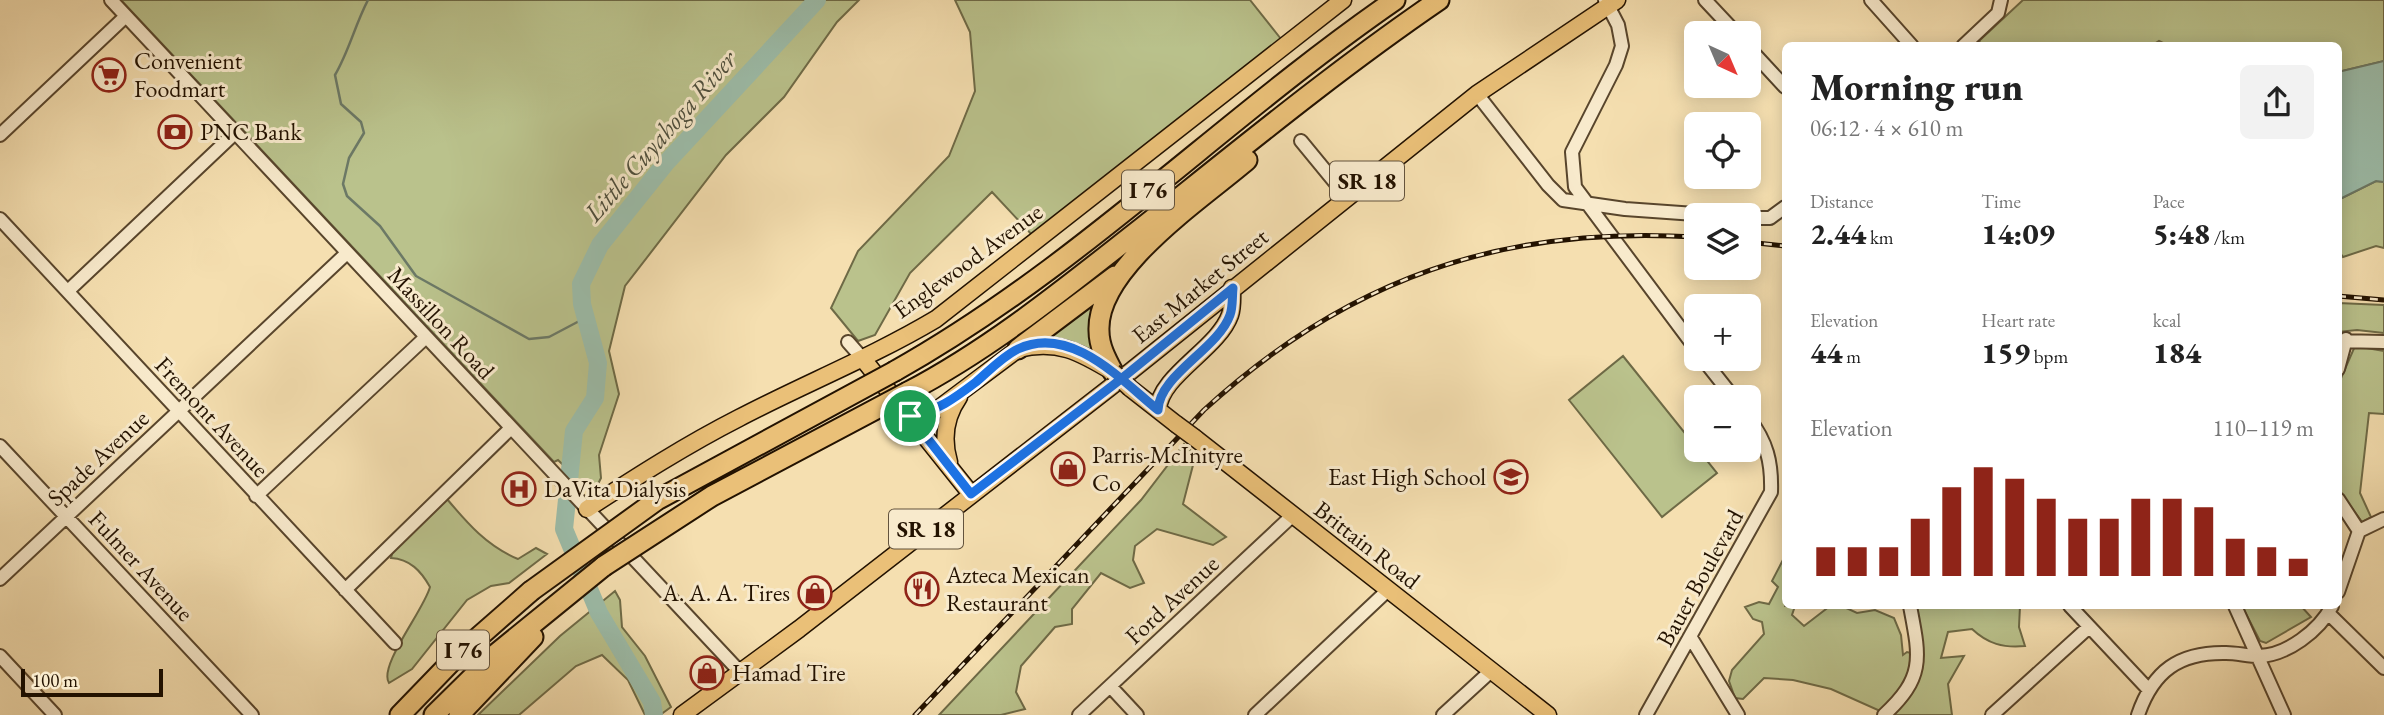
<!DOCTYPE html>
<html lang="en">
<head>
<meta charset="utf-8">
<style>
  body { margin:0; font-family:"EB Garamond",serif; background:#f2f2f2; color:#222; height:100vh; display:flex; flex-direction:column; font-size:26px; white-space:nowrap }
  * { box-sizing:border-box; margin:0 }
  p { font-size:23px; color:#767676 }
  .icon { flex:none; width:38px; height:38px; fill:none; stroke:currentColor; stroke-width:2; stroke-linecap:round; stroke-linejoin:round }
  .map { position:relative; flex:1; overflow:hidden }
  .details { position:absolute; left:1782px; top:42px; width:560px; height:567px; display:flex; flex-direction:column; background:#fff; border-radius:10px; box-shadow:0 4px 18px #0003 }
  .details>* { flex:none }
  .needle { width:46px; rotate:136deg }
  .controls { position:absolute; left:1684px; top:21px; display:grid; gap:14px }
  .controls a { display:grid; place-items:center; width:77px; height:77px; border-radius:10px; background:#fff; box-shadow:0 4px 18px #0003; font-size:35px }
  .scale { position:absolute; left:21px; bottom:18px; width:142px; box-sizing:border-box; padding-left:7px; border:4px solid #231200; border-top:0; font-size:19px; line-height:24px; white-space:nowrap; color:#231200; -webkit-text-stroke:5px #f8eacc; paint-order:stroke }
  .pin { position:absolute; display:grid; place-items:center; width:60px; height:60px; color:#fff; margin:-30px; border:4px solid #fff; border-radius:50%; box-shadow:0 2px 7px #0007 }
  .round { display:grid; place-items:center; flex:none; width:74px; height:74px; border-radius:10px; background:#f2f2f2 }
  .headline { display:flex; align-items:center; justify-content:space-between; height:119px; padding:0 28px }
  h1 { font-size:38px; font-weight:800; line-height:52px }
  .figures { display:grid; grid-template-columns:repeat(3,1fr); gap:10px; height:119px; padding:7px 28px }
  .figures div { display:grid; align-content:center }
  .figures b { font-size:30px; font-weight:800 }
  .figures small { font-size:19px; font-weight:400 }
  .figures p { font-size:19px }
  .chart { height:196px; padding:14px 28px }
  .chart p { display:flex; justify-content:space-between }
  .chart svg { width:100%; height:126px; margin-top:7px; stroke:#8f2418; stroke-width:6 }
  .map>svg:first-child { display:block }
</style>
</head>
<body>
<div class="map">
<svg width="2384" height="715" viewBox="0 0 2384 715">
  <rect width="100%" height="100%" fill="#f5dfb0"/>
  <filter id="stains"><feTurbulence type="fractalNoise" baseFrequency=".00286" numOctaves="4"/><feColorMatrix values="0 0 0 0 .2 0 0 0 0 .09 0 0 0 0 .02 0 0 0 .5 -.17"/></filter>
  <radialGradient id="worn" r=".72"><stop offset=".6" stop-color="#630" stop-opacity="0"/><stop offset="1" stop-color="#630" stop-opacity=".3"/></radialGradient>
  <path fill="#bac28c" stroke="#6e6a46" stroke-width="2" d="M121,0H859L837,22L784,97L726,155L625,286L609,351L619,394L599,455L601,478L593,494L558,460L554,462Z
    M955,0H1250L1281,39L1033,236L992,192L910,273L875,335L858,341L831,308L858,251L949,156L975,91L970,32Z
    M2023,0H2384V61L2338,72V46H2169L2159,41L2151,46H1983L1979,41Z
    M2376,181L2384,182V248L2376,246L2343,257L2338,250V200Z
    M1100,293L1101,360L1040,342Z
    M2338,303L2384,305V333L2357,330L2338,332Z
    M2355,346L2384,351V414L2369,413L2360,493L2371,517L2362,522L2338,489V385Z
    M1623,356L1717,473L1662,517L1569,400Z
    M1184,444L1193,453V465L1183,504L1226,537L1213,545L1157,529L1135,546L1133,560L1144,583L1130,588L1101,573L1072,609V624L1055,627L1021,666L1016,692L1025,709L1001,715H939L1141,500Z
    M447,499C468,524 487,546 518,559L536,548L547,554L509,583L491,586L467,600L412,669L389,683C378,666 424,610 430,587C421,571 410,559 391,558L393,550Z
    M1785,556V606H1795L1792,615L1804,626L1830,606H1842L1857,613L1875,610L1894,618L1901,635L1903,655L1907,652L1923,656L1912,606H2020L2019,627L2025,646C2003,648 1988,644 1972,629L1948,632L1941,658L1964,656L1948,684L1952,715H1889L1831,689L1793,680L1764,678L1743,699L1735,698L1729,681L1732,670L1764,634L1762,622L1753,619L1745,607L1759,602L1769,604L1778,587L1772,581Z
    M615,591L620,600L622,627L645,656L671,707L660,715H645L628,680L602,655L576,666L519,715H478L560,636Z
    M2242,606H2301L2311,617L2266,643L2260,641Z"/>
  <path fill="#9cbdaa" stroke="#6c7966" stroke-width="2" d="M2384,61V182L2376,181L2338,200V72Z"/>
  <g fill="none" stroke-linecap="round" stroke-linejoin="round">
    <path stroke="#6c7966" stroke-width="2.5" d="M368,0C355,25 349,51 335,75L341,104L361,122L364,133L349,158L343,184L347,196L380,226L416,276L529,339L549,337L585,318"/>
    <path stroke="#9cbdaa" stroke-width="18" d="M654,715L652,702L599,613L564,529L574,431L595,398L598,363L582,304L581,284L600,245L665,164L817,0"/>
    <defs>
      <path id="minor" d="M111,0L741,673
        M1605,0L1618,25L1622,46L1616,65L1572,152L1575,187L1696,349
        M1705,0L1736,33
        M1871,0L1912,46
        M1963,46L1998,13L2001,0
        M1748,47L1785,87
        M1477,94L1548,185L1563,200L1625,209L1709,215
        M0,135L126,16
        M1301,141L1347,197
        M1748,218H1770L1785,207
        M0,219L395,643
        M69,290L235,133
        M2338,341L2384,342
        M848,342L863,359
        M1703,359L1733,397
        M2338,369L2346,339
        M0,446L252,715
        M256,496L426,337
        M2338,499L2359,531L2338,592
        M2359,531L2384,519
        M0,579L347,253
        M345,590L511,428
        M2070,606L2148,689
        M2235,606L2284,715
        M2328,613L2384,668
        M1691,638L1738,715
        M0,656L55,715
        M1110,686L1137,715
        M1079,715L1293,515
        M1255,715L1388,590
        M1443,715L1491,671
        M1646,715L1771,492C1772,462 1767,442 1748,417
        M1884,715C1925,677 1920,658 1910,606
        M1992,715L2089,627
        M2138,715C2153,671 2179,652 2226,653C2237,653 2248,656 2259,656C2287,655 2319,631 2332,606"/>
      <path id="major" d="M863,359L971,494
        M1130,388L1176,424
        M1158,410C1159,376 1218,349 1230,315C1233,307 1232,297 1232,288
        M910,416L938,409L1018,349C1057,339 1080,352 1113,372
        M1195,438L1548,715
        M949,462C942,438 945,417 959,397
        M587,509C636,477 686,445 739,418C804,384 872,357 936,319L1343,0
        M682,715L799,629L1126,375L1477,94L1617,0"/>
      <path id="highway" d="M1018,349L1115,276
        M895,371C1077,269 1224,118 1395,0
        M1113,372C1106,359 1099,346 1099,331C1096,268 1203,198 1247,160
        M908,392C992,348 1065,288 1139,230C1237,152 1335,71 1439,0
        M400,715L457,656L531,591
        M434,715L497,653L604,566
        M459,715L533,637"/>
    </defs>
    <use href="#minor" stroke="#58452c" stroke-width="16"/>
    <use href="#major" stroke="#231200" stroke-width="19"/>
    <use href="#highway" stroke="#231200" stroke-width="23"/>
    <use href="#minor" stroke="#f8eacc" stroke-width="12"/>
    <use href="#major" stroke="#eac078" stroke-width="16"/>
    <use href="#highway" stroke="#eac078" stroke-width="19"/>
    <defs>
      <path id="rail" d="M1748,242L1785,246
        M2338,296L2384,300
        M915,715L1204,410C1347,279 1502,225 1696,237"/>
    </defs>
    <use href="#rail" stroke="#231200" stroke-width="5"/>
    <use href="#rail" stroke="#f8eacc" stroke-width="2.5" stroke-dasharray="8" stroke-linecap="butt"/>
    <defs>
      <path id="major-bridge" d="M1113,372L1130,388
        M1176,424L1195,438"/>
      <path id="highway-bridge" d="M604,566L712,496L908,392
        M531,591L657,500L895,371"/>
    </defs>
    <use href="#major-bridge" stroke="#231200" stroke-width="19" stroke-linecap="butt"/>
    <use href="#highway-bridge" stroke="#231200" stroke-width="23" stroke-linecap="butt"/>
    <use href="#major-bridge" stroke="#eac078" stroke-width="16"/>
    <use href="#highway-bridge" stroke="#eac078" stroke-width="19"/>
  </g>
  <g fill="none" stroke-linecap="round" stroke-linejoin="round">
    <defs>
      <path id="route" d="M910,416C936,412 955,398 976,382C989,371 1003,356 1018,349C1071,324 1122,381 1158,410C1159,375 1218,349 1230,315C1233,307 1232,297 1233,288L1126,375L1112,386L971,494L910,416"/>
    </defs>
    <use href="#route" stroke="#fff" stroke-width="14"/>
    <use href="#route" stroke="#1a73e8" stroke-width="9"/>
  </g>
  <defs>
    <symbol id="supermarket-ring" viewBox="-11 -11 22 22"><circle r="9.5" fill="#f8eacc" stroke="#8f2418" stroke-width="1.5"/><path d="M-6-5.5h2.5l.6 2H6L4.5 2H-2.5L-4.4-4H-6ZM-1.5 3.2a1.3 1.3 0 1 0 .1 0ZM3 3.2a1.3 1.3 0 1 0 .1 0Z" fill="#8f2418"/></symbol>
    <symbol id="bank-ring" viewBox="-11 -11 22 22"><circle r="9.5" fill="#f8eacc" stroke="#8f2418" stroke-width="1.5"/><path d="M-6-4H6V4H-6ZM0-2.3a2.3 2.3 0 1 0 0 4.6a2.3 2.3 0 1 0 0-4.6Z" fill="#8f2418"/></symbol>
    <symbol id="shop-ring" viewBox="-11 -11 22 22"><circle r="9.5" fill="#f8eacc" stroke="#8f2418" stroke-width="1.5"/><path d="M-5-2.5h2.3a2.7 3.5 0 0 1 5.4 0H5L5.5 6h-11ZM-1.5-2.5h3a1.5 2.3 0 0 0-3 0Z" fill="#8f2418"/></symbol>
    <symbol id="school-ring" viewBox="-11 -11 22 22"><circle r="9.5" fill="#f8eacc" stroke="#8f2418" stroke-width="1.5"/><path d="M0-5L7-2L0 1L-7-2ZM-4 1L0 2.5L4 1V4Q0 6-4 4Z" fill="#8f2418"/></symbol>
    <symbol id="hospital-ring" viewBox="-11 -11 22 22"><circle r="9.5" fill="#f8eacc" stroke="#8f2418" stroke-width="1.5"/><path d="M-5-5h3v3.5h4V-5h3V5h-3V1.5h-4V5h-3Z" fill="#8f2418"/></symbol>
    <symbol id="restaurant-ring" viewBox="-11 -11 22 22"><circle r="9.5" fill="#f8eacc" stroke="#8f2418" stroke-width="1.5"/><path d="M-5-6h1v4h1v-4h1v4h1v-4h1v5L-1.5 .5V6h-2V.5L-5-1ZM5-6V6H3V1.5H1.5Q1.5-4 5-6Z" fill="#8f2418"/></symbol>
  </defs>
  <g fill-rule="evenodd">
    <use href="#supermarket-ring" x="90" y="56" width="38" height="38"/>
    <use href="#bank-ring" x="156" y="113" width="38" height="38"/>
    <use href="#shop-ring" x="1049" y="450" width="38" height="38"/>
    <use href="#school-ring" x="1492" y="458" width="38" height="38"/>
    <use href="#hospital-ring" x="500" y="470" width="38" height="38"/>
    <use href="#restaurant-ring" x="903" y="570" width="38" height="38"/>
    <use href="#shop-ring" x="796" y="574" width="38" height="38"/>
    <use href="#shop-ring" x="688" y="654" width="38" height="38"/>
  </g>
  <g text-anchor="middle" stroke-width="6" stroke-linejoin="round" paint-order="stroke">
    <g fill="#f8eacc" stroke="#63533d" stroke-width="2">
      <rect x="1330" y="161.5" width="74" height="39" rx="5"/>
      <rect x="1122" y="170.5" width="52" height="39" rx="5"/>
      <rect x="889" y="509.5" width="74" height="39" rx="5"/>
      <rect x="437" y="630.5" width="52" height="39" rx="5"/>
    </g>
    <g font-size="23" font-weight="bold" fill="#231200">
      <text x="1367" y="189">SR 18</text>
      <text x="1148" y="198">I 76</text>
      <text x="926" y="537">SR 18</text>
      <text x="463" y="658">I 76</text>
    </g>
    <g font-size="24" fill="#231200" stroke="#f8eacc" text-anchor="start">
      <text x="134" y="69">Convenient<tspan x="134" dy="28">Foodmart</tspan></text>
      <text x="200" y="140">PNC Bank</text>
      <text x="1092" y="463">Parris-McInityre<tspan x="1092" dy="28">Co</tspan></text>
      <text x="1486" y="485" text-anchor="end">East High School</text>
      <text x="544" y="497">DaVita Dialysis</text>
      <text x="946" y="583">Azteca Mexican<tspan x="946" dy="28">Restaurant</tspan></text>
      <text x="790" y="601" text-anchor="end">A. A. A. Tires</text>
      <text x="732" y="681">Hamad Tire</text>
    </g>
    <g font-size="24" fill="#231200" stroke="#f8eacc">
      <text transform="translate(968 261) rotate(-36)" y="8">Englewood Avenue</text>
      <text transform="translate(1200 286) rotate(-39)" y="8">East Market Street</text>
      <text transform="translate(441 323) rotate(47)" y="8">Massillon Road</text>
      <text transform="translate(212 417) rotate(47)" y="8">Fremont Avenue</text>
      <text transform="translate(98 458) rotate(-43)" y="8">Spade Avenue</text>
      <text transform="translate(1367 545) rotate(38)" y="8">Brittain Road</text>
      <text transform="translate(141 566) rotate(47)" y="8">Fulmer Avenue</text>
      <text transform="translate(1700 578) rotate(-61)" y="8">Bauer Boulevard</text>
      <text transform="translate(1172 600) rotate(-43)" y="8">Ford Avenue</text>
    </g>
    <g font-size="26" font-style="italic" fill="#4d4e3c" stroke="#f8eacc">
      <text transform="translate(660 136) rotate(-49)" y="9">Little Cuyahoga River</text>
    </g>
  </g>
  <rect width="100%" height="100%" filter="url(#stains)"/>
  <rect width="100%" height="100%" fill="url(#worn)"/>
</svg>
<div class="controls">
<a><svg class="needle" viewBox="-14 -14 28 28"><path d="M0-13l5 13h-10z" fill="#e53935"/><path d="M0 13l5-13h-10z" fill="#767676"/></svg></a>
<a><svg class="icon" aria-label="locate" viewBox="0 0 24 24"><circle cx="12" cy="12" r="6"/><path d="M12 2v4M12 18v4M2 12h4M18 12h4"/></svg></a>
<a><svg class="icon" aria-label="layers" viewBox="0 0 24 24"><path d="M12 4l9 5-9 5-9-5zM3 14l9 5 9-5"/></svg></a>
<a>+</a>
<a>−</a>
</div>
<div class="scale">100 m</div>
<div class="pin" style="left:910px;top:416px;background:#1e9e55"><svg class="icon" aria-label="arrive" viewBox="0 0 24 24"><path d="M6 21V4h12l-3 4 3 4H6"/></svg></div>
<section class="details">
<div class="headline"><div><h1>Morning run</h1><p>06:12 · 4 × 610 m</p></div><a class="round"><svg class="icon" aria-label="share" viewBox="0 0 24 24"><path d="M12 15V3M7 8l5-5 5 5M5 13v7h14v-7"/></svg></a></div>
<div class="figures">
<div><p>Distance</p><b>2.44<small> km</small></b></div>
<div><p>Time</p><b>14:09</b></div>
<div><p>Pace</p><b>5:48<small> /km</small></b></div>
</div>
<div class="figures">
<div><p>Elevation</p><b>44<small> m</small></b></div>
<div><p>Heart rate</p><b>159<small> bpm</small></b></div>
<div><p>kcal</p><b>184</b></div>
</div>
<div class="chart"><p><span>Elevation</span>110–119 m</p>
<svg viewBox="0 0 160 44" preserveAspectRatio="none"><path d="M5 44V34M15 44V34M25 44V34M35 44V24M45 44V13M55 44V6M65 44V10M75 44V17M85 44V24M95 44V24M105 44V17M115 44V17M125 44V20M135 44V31M145 44V34M155 44V38"/></svg>
</div>
</section>
</div>
</body>
</html>
